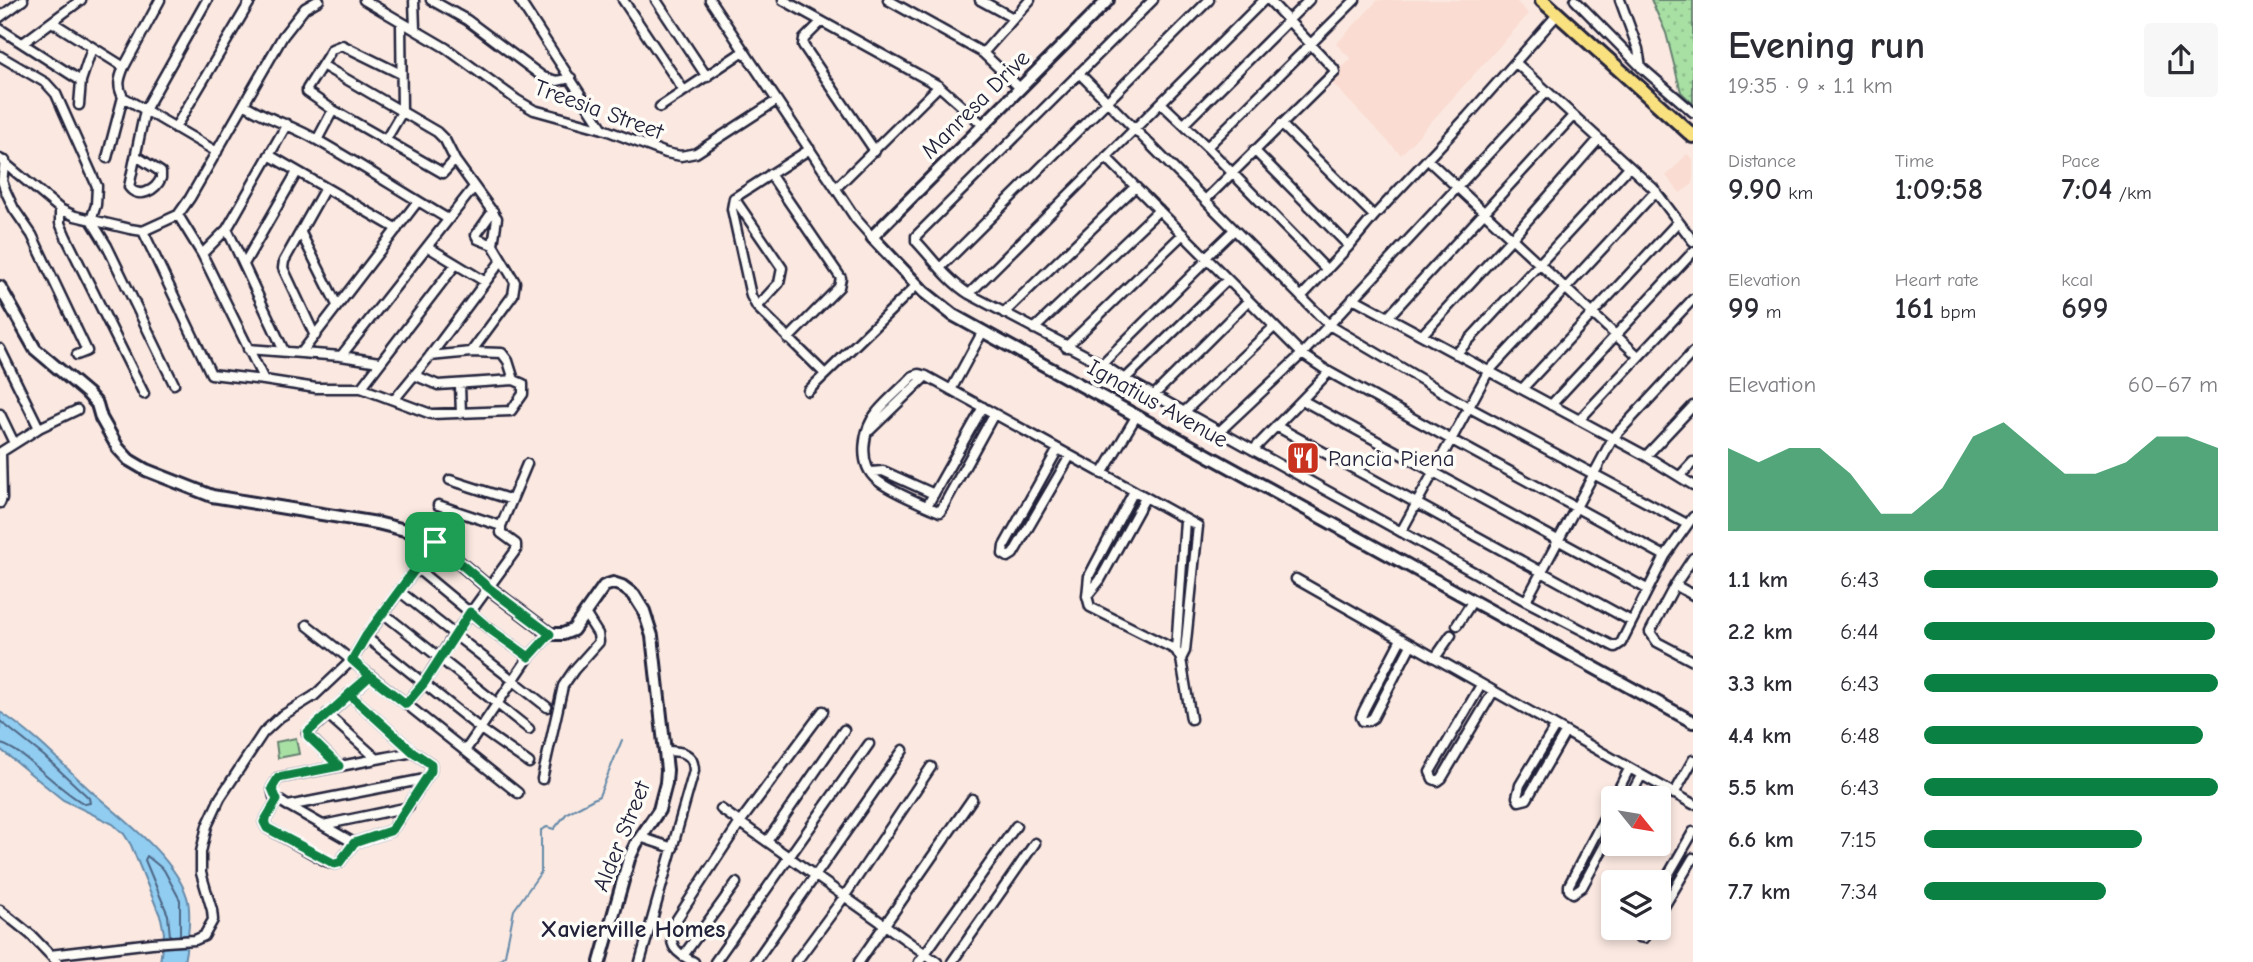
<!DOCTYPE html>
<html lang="en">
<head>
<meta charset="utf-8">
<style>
  body { margin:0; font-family:"Comic Neue",sans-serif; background:#f7f7f7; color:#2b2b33; height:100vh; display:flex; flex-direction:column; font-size:26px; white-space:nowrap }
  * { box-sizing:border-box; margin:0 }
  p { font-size:23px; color:#7c7c81 }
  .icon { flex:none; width:38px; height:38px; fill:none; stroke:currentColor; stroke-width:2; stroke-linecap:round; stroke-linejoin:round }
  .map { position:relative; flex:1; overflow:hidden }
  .details { display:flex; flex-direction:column; background:#fff; width:560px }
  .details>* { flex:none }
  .needle { width:46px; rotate:120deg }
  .tools { position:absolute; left:1601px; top:786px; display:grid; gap:14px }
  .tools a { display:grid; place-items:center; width:70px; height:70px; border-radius:7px; background:#fff; box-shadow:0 4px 10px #0003; font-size:35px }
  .pin { position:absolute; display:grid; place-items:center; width:60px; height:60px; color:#fff; margin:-30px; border-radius:14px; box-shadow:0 4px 10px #0006 }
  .round { display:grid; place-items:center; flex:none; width:74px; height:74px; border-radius:7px; background:#f7f7f7 }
  .overview { display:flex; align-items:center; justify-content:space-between; height:119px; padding:0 35px }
  h1 { font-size:38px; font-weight:600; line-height:52px }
  .metrics { display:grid; grid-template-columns:repeat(3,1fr); gap:10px; height:119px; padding:7px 35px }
  .metrics div { display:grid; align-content:center }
  .metrics b { font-size:30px; font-weight:600 }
  .metrics small { font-size:19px; font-weight:400 }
  .metrics p { font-size:19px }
  .chart { height:196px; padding:14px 35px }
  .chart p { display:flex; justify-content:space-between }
  .chart svg { width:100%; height:126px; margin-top:7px; fill:#0b8043; opacity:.7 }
  ul { padding:0 35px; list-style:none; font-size:23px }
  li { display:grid; grid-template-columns:112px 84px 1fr; align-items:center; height:52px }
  li i { height:18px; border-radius:9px; background:#0b8043 }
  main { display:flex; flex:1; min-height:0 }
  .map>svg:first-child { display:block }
</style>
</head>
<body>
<main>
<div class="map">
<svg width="1693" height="962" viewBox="0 0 1693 962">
  <defs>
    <pattern id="grass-dots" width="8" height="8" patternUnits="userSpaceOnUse" patternTransform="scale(1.75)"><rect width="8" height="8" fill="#a8e0a4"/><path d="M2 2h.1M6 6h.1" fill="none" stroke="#90c08e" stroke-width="1.8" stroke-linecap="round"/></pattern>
  </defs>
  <rect width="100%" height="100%" fill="#fbe9e1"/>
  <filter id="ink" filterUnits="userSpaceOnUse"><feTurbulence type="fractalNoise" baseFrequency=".0143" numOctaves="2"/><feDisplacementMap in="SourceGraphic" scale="14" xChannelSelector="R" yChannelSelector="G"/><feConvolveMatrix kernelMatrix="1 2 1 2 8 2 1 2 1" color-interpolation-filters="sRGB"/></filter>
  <g filter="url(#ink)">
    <path fill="#fadcd2" d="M1378,0H1515L1529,14L1401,155L1329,80L1351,59L1336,44Z
      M1687,154L1693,159V184L1680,193L1666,176Z"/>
    <path fill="url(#grass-dots)" stroke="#658170" stroke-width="2" d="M1651,0H1693V104L1681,92L1666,33Z"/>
    <path fill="#a8e0a4" stroke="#658170" stroke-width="2" d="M296,738L299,754L278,758L276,742Z"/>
    <path fill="#91cdf1" stroke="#6589a8" stroke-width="2" d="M0,712C33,733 61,763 90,790C121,818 174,856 187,897C192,913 187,946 184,962H160L164,933L161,918L131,845L124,834L113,824L63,800L0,749Z"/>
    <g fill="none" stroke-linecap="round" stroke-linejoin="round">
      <path stroke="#4e6684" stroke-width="2" d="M0,721L44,756L89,798L90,803L85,804C61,793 21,747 0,744
        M170,936L168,915L145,860L147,856L164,870L180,900V935"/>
      <path stroke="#6589a8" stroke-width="2" d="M496,962L505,955L514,910L541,872V830L547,827L554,829L567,813L599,796L622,740"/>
      <defs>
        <path id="street" d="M160,0L124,67C119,79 117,86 123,97L217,152
          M364,0L446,48L517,100L534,110L603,129L666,153L681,156L696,153L776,101
          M414,0L415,29
          M431,0L467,20L543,77L557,81L571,78
          M519,0L603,129
          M623,0L684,91
          M656,0L707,77
          M710,0L856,219L872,237
          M783,0L939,86L983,125
          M888,0L983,53L1020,88
          M980,0L1013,18
          M1153,0L916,236V241C933,259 948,281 969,294L1102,364L1125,379L1526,601L1615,647L1621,643L1665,556L1693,517
          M1575,0L1641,67L1693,112
          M1620,0L1638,49L1641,67
          M0,17L23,0
          M52,22L124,67
          M821,22L804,39L803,45L875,151
          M0,29L81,81
          M23,43L81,0
          M983,53L1030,0
          M0,56L46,83L56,94L97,186L96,205L91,220L107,246L174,384
          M1516,63L1653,188L1693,241
          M322,65L437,132L445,140L455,160L443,173L333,110L307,92V89L332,49L342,45L401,74
          M1079,73L1329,325L1468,407L1687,524
          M1161,103L1207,147L1327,270
          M244,104C267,119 294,126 317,140C361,165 404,193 448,219
          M79,105L81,81L92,48
          M660,107L744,51
          M1184,124L1309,0
          M1281,124L1374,216
          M175,128L251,0
          M317,140L333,110
          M385,141L402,112L401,23
          M1207,147L1355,0
          M1254,150L1349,246
          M269,155L397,229
          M136,156L161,172V178C156,190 139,200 129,187L145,110L207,0
          M1106,157L1302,354L1329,372L1450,439L1665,556
          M107,158L123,97
          M0,159L60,209L75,216L130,229L143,231L178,215L190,198L283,36L305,8L319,0
          M455,160L497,218L493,245L515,282L513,295L471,352
          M1428,160L1638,356
          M5,161L2,181L6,192L14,209L32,235L87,351L77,355
          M770,174L841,278L839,287L788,339
          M836,188L939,86
          M734,198L732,209L751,296L757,307L824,373
          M734,198L782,268L779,283L757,307
          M734,198L810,149
          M1205,200L1335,72L1334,69L1269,0
          M60,209V223L66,237L144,394
          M493,211L476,235L478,239L493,245
          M227,229L284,351
          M143,231L211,374L264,380L202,254L178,215
          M301,233L337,305
          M428,247L484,281
          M202,254L227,229L287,124
          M1206,257L1234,230
          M244,264L297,172
          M941,267L1209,0
          M969,294L1264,0
          M1301,297L1349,246L1374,216L1467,117L1557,15
          M1353,298L1646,456L1693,485
          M1004,313L1135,187
          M1388,317L1573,116
          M1034,329L1159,210
          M1422,335L1512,238L1599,139
          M315,336L283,268L284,261L325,188
          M1066,347L1183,234
          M0,349L39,428
          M248,349L341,356L379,362
          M302,352L418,201
          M1456,354L1629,167
          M341,356L474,187
          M1102,364L1208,259
          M414,375L438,385L514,380
          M1125,379L1227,280
          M264,380L316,388H361L431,414L511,411L523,394V384L514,380L508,361L502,353L471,352L430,356
          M460,385L461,414
          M361,388L456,264
          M1522,389L1678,222
          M951,390L983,331
          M808,391L917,285
          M1154,395L1248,301
          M394,400L430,356L501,261
          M1302,400L1647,589
          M1551,405L1693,252
          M1184,412L1274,327
          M0,414L14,443
          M994,414L940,512C923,504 891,492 877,480C857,464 863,428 878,411C889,398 902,388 913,376L919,374L926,376L1198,526L1185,651L1181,659
          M1579,420L1693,299
          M1276,426L1631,621
          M870,430L926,376
          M1220,431L1302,354L1547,91
          M1058,449L1004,546L1003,554L1008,557L1013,554L1070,456
          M1253,450L1329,372
          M1,452L39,428L77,410
          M1646,456L1693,406
          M871,472L883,471L934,494
          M1102,474L1137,415
          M1680,476L1693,462
          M450,480L512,500
          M1134,491L1089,576L1087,596L1090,607L1176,650
          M0,503L2,498L1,452
          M438,505L501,526
          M927,506L983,407
          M1185,520L1176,650L1181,659L1191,719
          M1401,532L1488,372L1656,191
          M1693,558L1675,585L1650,632L1657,642L1693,661
          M415,567L491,630L529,657
          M1296,579L1693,804
          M1675,585L1693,595
          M399,591L547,707
          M1087,596L1100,580L1145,498
          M1526,601L1613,438L1693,352
          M383,613L529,729
          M307,625L518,793
          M1457,625L1472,602
          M366,637L482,730L529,763
          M1401,639L1364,710L1361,717L1363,721H1368L1373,718L1411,645
          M1435,658L1451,635
          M1481,685L1430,772L1433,779L1438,781L1442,778L1493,692
          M349,694L413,752L431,764V771L394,827L390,831L354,843
          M406,704L424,683L454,635L516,550V544L501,533V526L527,464
          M327,714L376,758
          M1555,727L1520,785L1517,797L1519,801L1527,799L1565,733
          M465,751L529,657L550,634
          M413,752L278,778L272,788L274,797L288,806L425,779
          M339,766L307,734L370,676
          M542,779L563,686L574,670L599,642L598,634L586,615
          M1674,794L1693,760
          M1614,798L1629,769
          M1629,798L1641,776
          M1614,799L1569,885V890L1573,893L1582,887L1614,828
          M277,800L264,822L267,828L326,861L335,864L339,863L354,843L289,806
          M721,809L937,962
          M323,825L409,807
          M640,837L673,848
          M768,840L844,730
          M1659,891L1693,832
          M0,910L31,935L57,962
          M1659,915L1693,858
          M1638,928L1636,933L1639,937L1644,938L1652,928
          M50,955L152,943L195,940L204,936L213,920L212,910L201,873V852L207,826L220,798L263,733L280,717L314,696L352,660L366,637L435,542
          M683,956L736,883
          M640,962L694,771C694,753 682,751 666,751
          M694,962C676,953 668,947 673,925L741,821L823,711
          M715,962L869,744
          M755,962L903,750
          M796,962L844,897L931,767
          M859,962L972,799
          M919,962L1016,826
          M952,962L1035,843"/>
        <path id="secondary" d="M1108,0L872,237L924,292L953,315L1693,722
          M0,287L35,349L87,393L97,404L101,418L118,448L129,460L146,470L212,496L377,523L413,532L435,542L489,588L550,634H563L573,630L604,586L613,583L622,586L634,595L644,611L652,636L667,770L666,783L659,810L636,844L629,859L600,962"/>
        <path id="primary" d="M1542,0L1693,136"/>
      </defs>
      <use href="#street" stroke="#22223b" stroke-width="13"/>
      <use href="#secondary" stroke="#22223b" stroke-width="16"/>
      <use href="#primary" stroke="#22223b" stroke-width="18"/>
      <use href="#street" stroke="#fdfcf7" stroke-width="8"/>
      <use href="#secondary" stroke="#fdfcf7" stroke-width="10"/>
      <use href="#primary" stroke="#fae180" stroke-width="12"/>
    </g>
  </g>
  <g fill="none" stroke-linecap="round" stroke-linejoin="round" filter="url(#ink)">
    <defs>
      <path id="route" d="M435,542L366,636L352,660L370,676L349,694L413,752L431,764V771L394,827L390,831L354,843L339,863L335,864L267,828L264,822L277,800L272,788L278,778L339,766L308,736V732L370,676L406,704L424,683L470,612L491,630L529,657L550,634L489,588L435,542"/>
    </defs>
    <use href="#route" stroke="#fff" stroke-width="14"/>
    <use href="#route" stroke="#0b8043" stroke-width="9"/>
  </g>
  <defs>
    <symbol id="restaurant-square" viewBox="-11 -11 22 22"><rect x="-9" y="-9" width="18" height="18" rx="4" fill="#c8321e" stroke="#fdfcf7"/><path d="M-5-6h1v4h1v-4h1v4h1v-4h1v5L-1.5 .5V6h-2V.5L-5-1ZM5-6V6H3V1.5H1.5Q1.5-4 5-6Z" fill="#fff"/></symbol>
  </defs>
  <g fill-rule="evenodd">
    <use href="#restaurant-square" x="1284" y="439" width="38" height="38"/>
  </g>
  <g text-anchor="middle" stroke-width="7" stroke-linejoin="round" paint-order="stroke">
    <g font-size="23" fill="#22223b" stroke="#fdfcf7">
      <text transform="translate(975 104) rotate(-45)" y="8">Manresa Drive</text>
      <text transform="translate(599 109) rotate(20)" y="8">Treesia Street</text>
      <text transform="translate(1158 403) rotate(29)" y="8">Ignatius Avenue</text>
      <text transform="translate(621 836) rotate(-68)" y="8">Alder Street</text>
    </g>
    <g font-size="23" fill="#22223b" stroke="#fdfcf7" text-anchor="start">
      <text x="1328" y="466">Pancia Piena</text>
    </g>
    <g font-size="24" font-weight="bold" fill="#22223b" stroke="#fdfcf7">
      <text x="633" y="937">Xavierville Homes</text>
    </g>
  </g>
</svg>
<div class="tools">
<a><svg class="needle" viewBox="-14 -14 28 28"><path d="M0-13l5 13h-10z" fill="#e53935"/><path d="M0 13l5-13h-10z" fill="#7c7c81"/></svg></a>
<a><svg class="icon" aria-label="layers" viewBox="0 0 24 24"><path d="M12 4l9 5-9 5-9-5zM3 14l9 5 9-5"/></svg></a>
</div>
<div class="pin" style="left:435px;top:542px;background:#1e9e55"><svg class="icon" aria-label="arrive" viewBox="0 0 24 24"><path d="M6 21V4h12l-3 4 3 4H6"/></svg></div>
</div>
<section class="details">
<div class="overview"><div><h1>Evening run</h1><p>19:35 · 9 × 1.1 km</p></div><a class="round"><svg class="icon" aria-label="share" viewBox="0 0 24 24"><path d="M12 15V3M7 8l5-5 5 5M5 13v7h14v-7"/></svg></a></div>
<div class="metrics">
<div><p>Distance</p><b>9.90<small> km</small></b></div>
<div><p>Time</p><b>1:09:58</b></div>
<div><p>Pace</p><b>7:04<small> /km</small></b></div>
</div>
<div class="metrics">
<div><p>Elevation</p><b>99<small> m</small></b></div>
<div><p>Heart rate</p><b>161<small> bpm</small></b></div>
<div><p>kcal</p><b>699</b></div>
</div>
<div class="chart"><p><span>Elevation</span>60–67 m</p>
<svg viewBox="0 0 160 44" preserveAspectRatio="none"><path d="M0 44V15L10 20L20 15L30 15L40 24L50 38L60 38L70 29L80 11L90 6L100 15L110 24L120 24L130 20L140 11L150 11L160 15V44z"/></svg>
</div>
<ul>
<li><b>1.1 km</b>6:43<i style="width:100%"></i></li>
<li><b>2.2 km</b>6:44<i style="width:99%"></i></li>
<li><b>3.3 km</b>6:43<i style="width:100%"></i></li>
<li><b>4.4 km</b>6:48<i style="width:95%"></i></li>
<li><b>5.5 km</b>6:43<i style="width:100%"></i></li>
<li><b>6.6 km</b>7:15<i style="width:74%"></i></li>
<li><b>7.7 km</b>7:34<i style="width:62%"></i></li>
</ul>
</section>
</main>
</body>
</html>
